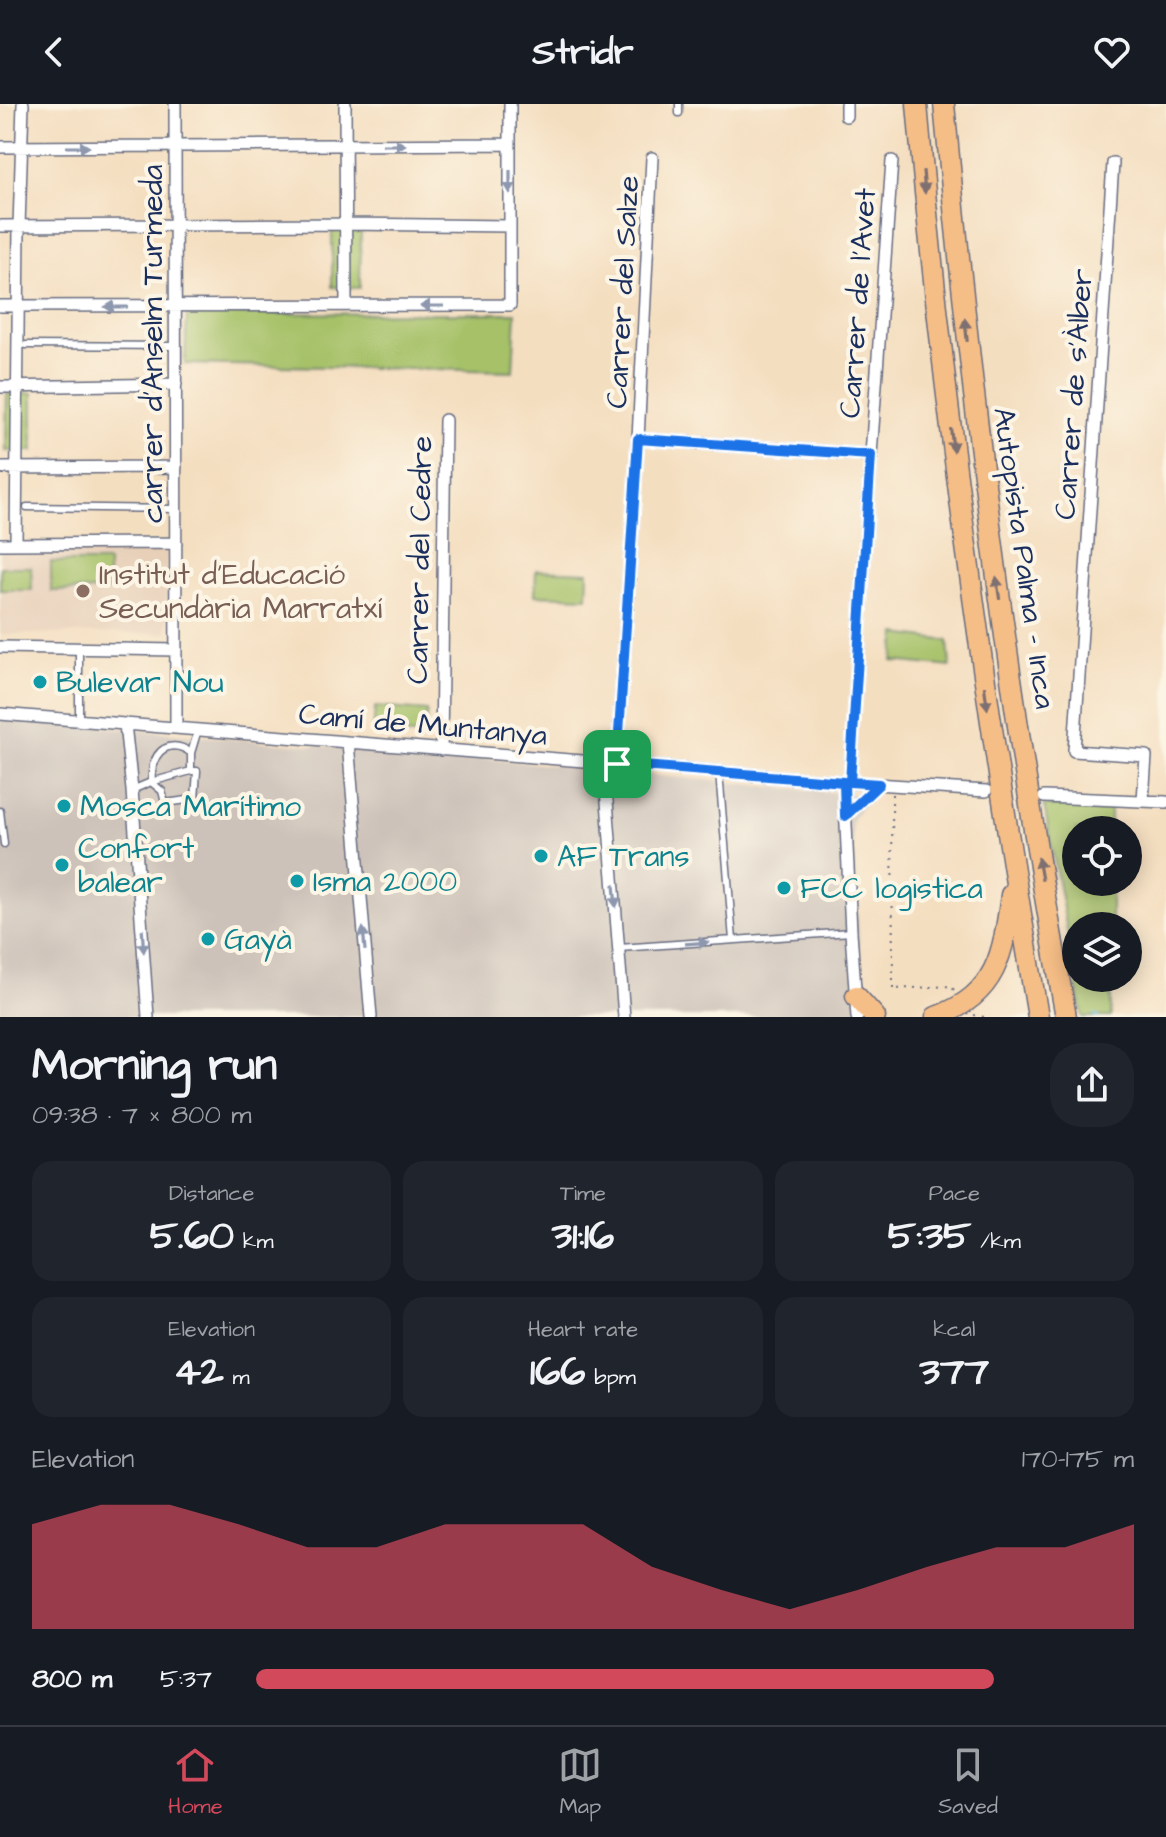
<!DOCTYPE html>
<html lang="en">
<head>
<meta charset="utf-8">
<style>
  body { margin:0; font-family:"Architects Daughter",sans-serif; background:#20242c; color:#f1f3f6; height:100vh; display:flex; flex-direction:column; font-size:30px; white-space:nowrap }
  * { box-sizing:border-box; margin:0 }
  p { font-size:26px; color:#9ea1a6 }
  .icon { flex:none; width:44px; height:44px; fill:none; stroke:currentColor; stroke-width:2; stroke-linecap:round; stroke-linejoin:round }
  .map { position:relative; height:913px; overflow:hidden }
  .drawer { display:flex; flex-direction:column; background:#171b24; flex:1 }
  .drawer>* { flex:none }
  .tools { position:absolute; left:1062px; top:712px; display:grid; gap:16px }
  .tools a { display:grid; place-items:center; width:80px; height:80px; border-radius:50%; background:#171b24; box-shadow:0 4px 20px #0003; font-size:40px }
  .pin { position:absolute; display:grid; place-items:center; width:68px; height:68px; color:#fff; margin:-34px; border-radius:16px; box-shadow:0 4px 12px #0006 }
  .round { display:grid; place-items:center; flex:none; width:84px; height:84px; border-radius:32px; background:#20242c }
  .overview { display:flex; align-items:center; justify-content:space-between; height:136px; padding:0 32px }
  h1 { font-size:44px; font-weight:800; line-height:60px }
  .metrics { display:grid; grid-template-columns:repeat(3,1fr); gap:12px; height:136px; padding:8px 32px }
  .metrics div { display:grid; align-content:center; border-radius:20px; background:#20242c; text-align:center }
  .metrics b { font-size:40px; font-weight:800 }
  .metrics small { font-size:22px; font-weight:400 }
  .metrics p { font-size:22px }
  .chart { height:224px; padding:16px 32px }
  .chart p { display:flex; justify-content:space-between }
  .chart svg { width:100%; height:144px; margin-top:8px; fill:#d1495b; opacity:.7 }
  ul { padding:0 32px; list-style:none; font-size:26px }
  li { display:grid; grid-template-columns:128px 96px 1fr; align-items:center; height:60px }
  li i { height:20px; border-radius:10px; background:#d1495b }
  header { display:flex; justify-content:space-between; align-items:center; height:104px; padding:0 32px; background:#171b24; font-size:36px; font-weight:800 }
  .menu { display:flex; justify-content:space-around; align-items:center; height:112px; border-top:2px solid #363941; background:#171b24; font-size:22px; color:#9ea1a6 }
  .menu a { display:grid; justify-items:center; gap:4px }
  .menu .selected { color:#d1495b }
  .map>svg:first-child { display:block }
</style>
</head>
<body>
<header><svg class="icon" aria-label="back" viewBox="0 0 24 24"><path d="M15 5l-7 7 7 7"/></svg>Stridr<svg class="icon" aria-label="heart" viewBox="0 0 24 24"><path d="M12 20l-8-8c-3-5 5-10 8-4 3-6 11-1 8 4z"/></svg></header>
<div class="map">
<svg width="1166" height="913" viewBox="0 0 1166 913">
  <rect width="100%" height="100%" fill="#fcf5e5"/>
  <filter id="ink" filterUnits="userSpaceOnUse"><feTurbulence type="fractalNoise" baseFrequency=".0125" numOctaves="2"/><feDisplacementMap in="SourceGraphic" scale="16" xChannelSelector="R" yChannelSelector="G"/><feConvolveMatrix kernelMatrix="1 2 1 2 8 2 1 2 1" color-interpolation-filters="sRGB"/></filter>
  <filter id="wash" filterUnits="userSpaceOnUse"><feTurbulence type="fractalNoise" baseFrequency=".006" numOctaves="4" result="noise"/><feDisplacementMap in="SourceGraphic" scale="32" xChannelSelector="R" yChannelSelector="G"/><feGaussianBlur stdDeviation="1.8" result="paint"/><feColorMatrix in="noise" values="0 0 0 0 0 0 0 0 0 0 0 0 0 0 0 0 0 1.4 0 .05"/><feComposite in="paint" operator="in"/></filter>
  <g filter="url(#wash)">
    <rect width="100%" height="100%" fill="#f4dec0"/>
    <path fill="#e7cfb8" d="M0,446H167V529L0,530Z"/>
    <path fill="#cdc2b9" d="M0,613L266,638L446,651L870,692L852,716L864,913H0Z"/>
    <path fill="#a6c167" stroke="#607862" stroke-width="2" d="M332,123H361L360,184L332,183Z
      M516,209L513,267L185,260L187,210Z
      M33,289V347H6L7,290Z
      M51,458H108V486L51,487Z
      M0,463H31L32,486H0Z
      M536,466L588,468L587,493L535,491Z
      M897,530L948,537L950,563L893,557Z
      M375,603L427,607L425,632L373,628Z
      M1044,701L1110,705V726H1076V778H1111V822H1076V874H1111V913H1083Z"/>
    <g fill="none" stroke-linecap="round" stroke-linejoin="round">
      <path stroke="#61bbde" stroke-width="3" d="M1095,911L1098,913"/>
    </g>
  </g>
  <g filter="url(#ink)">
    <g fill="none" stroke-linecap="round" stroke-linejoin="round">
      <defs>
        <path id="lane" d="M679,0V9
          M26,241L175,242
          M27,403L176,405
          M79,616V544
          M191,649L198,626
          M719,668L733,836
          M132,686L151,678L191,667V649C177,638 161,640 154,658C152,663 152,672 151,678L162,687L165,699L195,695L197,667H191
          M0,707L4,740
          M619,844L851,828"/>
        <path id="street" d="M175,0L176,624
          M345,0L346,201
          M846,12V0
          M0,43L510,40
          M1113,59L1074,647L1146,652L1143,696
          M0,122L346,120L510,122
          M0,202L510,201V0
          M0,283L176,280
          M638,335L871,351
          M0,364L176,363
          M0,440L176,439
          M16,440L19,122L23,0
          M0,543L176,546
          M0,610L844,678L986,687
          M125,620L132,686L148,913
          M348,638L371,913
          M441,646L445,316
          M604,659L624,913
          M617,660L638,335L652,54
          M844,678L851,828L857,913
          M850,678L871,351L892,57
          M1044,693L1166,698
          M845,712L879,680"/>
        <path id="highway" d="M917,0C943,306 987,610 1038,913
          M944,0C972,306 1011,611 1066,913
          M856,892L875,913
          M936,913C998,890 1003,850 1011,791"/>
      </defs>
      <use href="#lane" stroke="#676c80" stroke-width="9"/>
      <use href="#street" stroke="#676c80" stroke-width="14"/>
      <use href="#highway" stroke="#676c80" stroke-width="23"/>
      <path stroke="#676c80" stroke-width="2" stroke-dasharray="2 6" stroke-linecap="butt" d="M892,690L893,885L951,882L954,886
        M974,911L984,913"/>
      <use href="#lane" stroke="#fff" stroke-width="6"/>
      <use href="#street" stroke="#fff" stroke-width="11"/>
      <use href="#highway" stroke="#f6be87" stroke-width="20"/>
    </g>
    <defs><path id="oneway-solid" d="M-6-.8H1V-3.2L6.5 0L1 3.2V.8H-6Z" transform="scale(2)"/></defs>
    <g fill="#8d97ae">
      <use href="#oneway-solid" transform="translate(394 41)"/>
      <use href="#oneway-solid" transform="translate(78 43)"/>
      <use href="#oneway-solid" transform="translate(510 78) rotate(90)"/>
      <use href="#oneway-solid" transform="translate(432 202) rotate(180)"/>
      <use href="#oneway-solid" transform="translate(116 203) rotate(180)"/>
      <use href="#oneway-solid" transform="translate(615 792) rotate(85)"/>
      <use href="#oneway-solid" transform="translate(364 835) rotate(-95)"/>
      <use href="#oneway-solid" transform="translate(143 837) rotate(86)"/>
      <use href="#oneway-solid" transform="translate(697 839) rotate(-4)"/>
    </g>
    <g fill="#7e6f70">
      <use href="#oneway-solid" transform="translate(924 78) rotate(85)"/>
      <use href="#oneway-solid" transform="translate(966 226) rotate(-96)"/>
      <use href="#oneway-solid" transform="translate(952 336) rotate(83)"/>
      <use href="#oneway-solid" transform="translate(998 484) rotate(-98)"/>
      <use href="#oneway-solid" transform="translate(986 594) rotate(82)"/>
      <use href="#oneway-solid" transform="translate(1040 765) rotate(-100)"/>
    </g>
  </g>
  <g fill="none" stroke-linecap="round" stroke-linejoin="round" filter="url(#ink)">
    <defs>
      <path id="route" d="M638,335L871,351L850,678L879,680L845,712L844,678L617,660Z"/>
    </defs>
    <use href="#route" stroke="#fff" stroke-width="16"/>
    <use href="#route" stroke="#1a73e8" stroke-width="10"/>
  </g>
  <circle fill="#8d6e63" stroke="#fcf5e5" stroke-width="3" cx="83" cy="487" r="8"/>
  <g fill="#0f9aa8" stroke="#fcf5e5" stroke-width="3">
    <circle cx="40" cy="578" r="8"/>
    <circle cx="64" cy="702" r="8"/>
    <circle cx="541" cy="752" r="8"/>
    <circle cx="62" cy="761" r="8"/>
    <circle cx="297" cy="777" r="8"/>
    <circle cx="784" cy="784" r="8"/>
    <circle cx="208" cy="835" r="8"/>
  </g>
  <g text-anchor="middle" stroke-width="8" stroke-linejoin="round" paint-order="stroke">
    <g font-size="30" fill="#1b2f5e" stroke="#fcf5e5">
      <text transform="translate(622 188) rotate(-87)" y="10">Carrer del Salze</text>
      <text transform="translate(857 199) rotate(-86)" y="10">Carrer de l'Avet</text>
      <text transform="translate(152 240) rotate(-90)" y="10">carrer d'Anselm Turmeda</text>
      <text transform="translate(1073 290) rotate(-86)" y="10">Carrer de s'Àlber</text>
      <text transform="translate(1025 454) rotate(82)" y="10">Autopista Palma - Inca</text>
      <text transform="translate(419 456) rotate(-89)" y="10">Carrer del Cedre</text>
      <text transform="translate(423 620) rotate(5)" y="10">Camí de Muntanya</text>
    </g>
    <g font-size="30" fill="#785e54" stroke="#fcf5e5" text-anchor="start">
      <text x="99" y="480">Institut d'Educació<tspan x="99" dy="34">Secundària Marratxí</tspan></text>
    </g>
    <g font-size="30" fill="#0d838f" stroke="#fcf5e5" text-anchor="start">
      <text x="56" y="588">Bulevar Nou</text>
      <text x="80" y="712">Mosca Marítimo</text>
      <text x="78" y="754">Confort<tspan x="78" dy="34">balear</tspan></text>
      <text x="557" y="762">AF Trans</text>
      <text x="313" y="787">Isma 2000</text>
      <text x="800" y="794">FCC logistica</text>
      <text x="224" y="845">Gayà</text>
    </g>
  </g>
</svg>
<div class="tools">
<a><svg class="icon" aria-label="locate" viewBox="0 0 24 24"><circle cx="12" cy="12" r="6"/><path d="M12 2v4M12 18v4M2 12h4M18 12h4"/></svg></a>
<a><svg class="icon" aria-label="layers" viewBox="0 0 24 24"><path d="M12 4l9 5-9 5-9-5zM3 14l9 5 9-5"/></svg></a>
</div>
<div class="pin" style="left:617px;top:660px;background:#1e9e55"><svg class="icon" aria-label="arrive" viewBox="0 0 24 24"><path d="M6 21V4h12l-3 4 3 4H6"/></svg></div>
</div>
<section class="drawer">
<div class="overview"><div><h1>Morning run</h1><p>09:38 · 7 × 800 m</p></div><a class="round"><svg class="icon" aria-label="share" viewBox="0 0 24 24"><path d="M12 15V3M7 8l5-5 5 5M5 13v7h14v-7"/></svg></a></div>
<div class="metrics">
<div><p>Distance</p><b>5.60<small> km</small></b></div>
<div><p>Time</p><b>31:16</b></div>
<div><p>Pace</p><b>5:35<small> /km</small></b></div>
</div>
<div class="metrics">
<div><p>Elevation</p><b>42<small> m</small></b></div>
<div><p>Heart rate</p><b>166<small> bpm</small></b></div>
<div><p>kcal</p><b>377</b></div>
</div>
<div class="chart"><p><span>Elevation</span>170–175 m</p>
<svg viewBox="0 0 160 44" preserveAspectRatio="none"><path d="M0 44V12L10 6L20 6L30 12L40 19L50 19L60 12L70 12L80 12L90 25L100 32L110 38L120 32L130 25L140 19L150 19L160 12V44z"/></svg>
</div>
<ul>
<li><b>800 m</b>5:37<i style="width:84%"></i></li>
</ul>
</section>
<nav class="menu">
<a class="selected"><svg class="icon" aria-label="home" viewBox="0 0 24 24"><path d="M3 11l9-7 9 7M6 9v11h12V9"/></svg>Home</a>
<a><svg class="icon" aria-label="map" viewBox="0 0 24 24"><path d="M3 6l6-2 6 2 6-2v14l-6 2-6-2-6 2zM9 4v14M15 6v14"/></svg>Map</a>
<a><svg class="icon" aria-label="saved" viewBox="0 0 24 24"><path d="M7 4h10v16l-5-4-5 4z"/></svg>Saved</a>
</nav>
</body>
</html>
